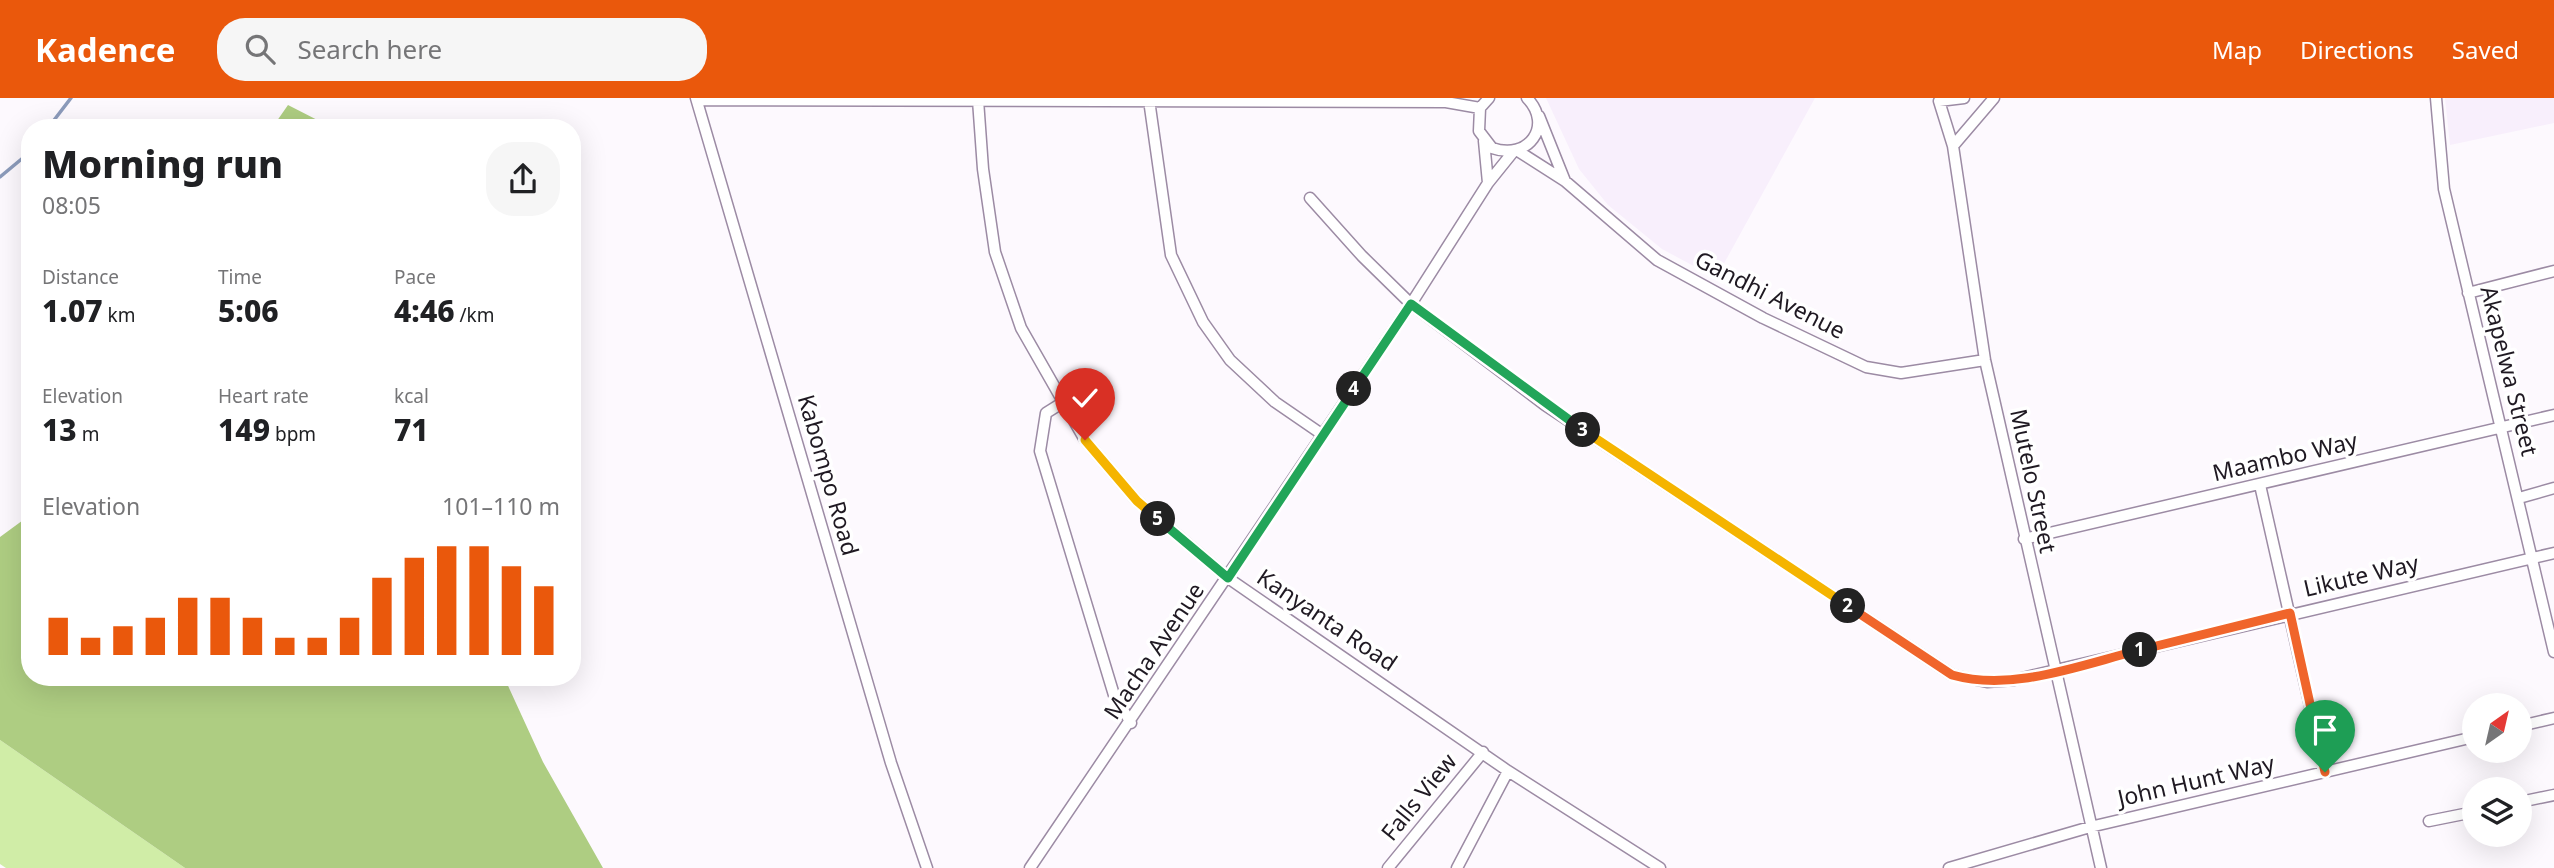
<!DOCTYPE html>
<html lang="en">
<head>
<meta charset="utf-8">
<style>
  body { margin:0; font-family:"Noto Sans",sans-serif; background:#f6f6f6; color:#202124; height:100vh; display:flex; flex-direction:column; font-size:26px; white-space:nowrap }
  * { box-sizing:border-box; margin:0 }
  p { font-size:23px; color:#757577 }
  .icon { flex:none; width:38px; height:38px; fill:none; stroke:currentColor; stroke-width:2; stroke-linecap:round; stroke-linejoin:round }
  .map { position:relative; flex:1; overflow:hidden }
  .panel { position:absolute; left:21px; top:21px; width:560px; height:567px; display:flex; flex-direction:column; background:#fff; border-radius:28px; box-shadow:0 7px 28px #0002 }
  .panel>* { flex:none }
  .needle { width:46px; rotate:34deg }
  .controls { position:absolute; left:2462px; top:595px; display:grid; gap:14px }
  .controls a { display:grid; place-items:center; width:70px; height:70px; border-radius:50%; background:#fff; box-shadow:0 7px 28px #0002; font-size:35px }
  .pin { position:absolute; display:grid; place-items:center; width:60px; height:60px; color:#fff; margin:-72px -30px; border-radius:50% 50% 50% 0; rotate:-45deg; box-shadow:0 0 7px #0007 }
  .pin .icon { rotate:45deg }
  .km { position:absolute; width:35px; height:35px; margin:-18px; border-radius:50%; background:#222; color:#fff; font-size:19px; line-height:35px; text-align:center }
  .round { display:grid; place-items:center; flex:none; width:74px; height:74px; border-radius:28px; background:#f6f6f6 }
  .overview { display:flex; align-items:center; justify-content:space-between; height:119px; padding:0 21px }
  h1 { font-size:38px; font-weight:800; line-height:52px }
  .stats { display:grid; grid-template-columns:repeat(3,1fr); gap:10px; height:119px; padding:7px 21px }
  .stats div { display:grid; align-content:center }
  .stats b { font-size:30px; font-weight:800 }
  .stats small { font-size:19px; font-weight:400 }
  .stats p { font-size:19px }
  .chart { height:196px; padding:14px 21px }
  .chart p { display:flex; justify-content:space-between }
  .chart svg { width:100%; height:126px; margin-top:7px; stroke:#ea580c; stroke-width:6 }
  header { display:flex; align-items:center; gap:42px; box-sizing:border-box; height:98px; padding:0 35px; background:#ea580c; color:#fff }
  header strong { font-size:33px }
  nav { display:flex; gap:38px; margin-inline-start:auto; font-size:24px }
  .search { width:490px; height:63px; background:#f6f6f6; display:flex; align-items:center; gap:18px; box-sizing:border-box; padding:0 24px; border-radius:28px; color:#757577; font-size:26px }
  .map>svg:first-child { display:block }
</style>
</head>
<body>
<header>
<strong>Kadence</strong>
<div class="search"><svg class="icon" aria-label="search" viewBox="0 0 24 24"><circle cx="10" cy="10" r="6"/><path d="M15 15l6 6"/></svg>Search here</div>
<nav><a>Map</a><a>Directions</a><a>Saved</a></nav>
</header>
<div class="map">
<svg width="2554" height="770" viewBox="0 0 2554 770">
  <rect width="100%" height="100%" fill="#fdf9fe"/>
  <path fill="#f8effc" d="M1546,0H1815L1716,180L1662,151L1608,107L1579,71Z
    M2445,0H2554V25L2450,47Z"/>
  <path fill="#d0eda7" d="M0,642L185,770H6L0,766Z"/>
  <path fill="#aecd82" d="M288,7L333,30H272Z
    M30,417V579H504L543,664L603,770H185L0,642V439Z"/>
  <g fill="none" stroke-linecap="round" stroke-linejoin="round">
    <path stroke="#8c9bbb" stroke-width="3.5" d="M48,30L71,0
      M0,79L30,54"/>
    <defs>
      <path id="street" d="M696,0L891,665L927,770
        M1489,0L1480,10L1479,33L1492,50C1528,63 1554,28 1527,0
        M1964,0L1939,3L1953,48L1985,262L2101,770
        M2436,0L2444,91L2554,554
        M697,2L1446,4L1480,10
        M978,2L983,71L995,154L1021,230L1085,342L1137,403L1228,480L1508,673L1660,770
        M1149,2L1171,157L1203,224L1230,262L1275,304L1323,337
        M1539,18L1565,83
        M1484,43L1488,85
        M1953,48L1994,0
        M1518,53L1565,83L1657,162L1763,220L1866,269L1901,275L1985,262
        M1310,100L1362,158L1411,206L1545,307L1952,577L1987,584L2014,582L2554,455
        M2468,195L2554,173
        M1062,305L1046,315L1040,353L1114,597L1131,625
        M2260,387L2325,674
        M2519,400L2554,390
        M2024,441L2554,317
        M2520,628L2554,620
        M2520,704L2554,697
        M2429,723L2474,714
        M1030,770L1411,206L1488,85L1513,54
        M1388,770L1483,654
        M1457,770L1508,673
        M1949,770L2090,729L2474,639"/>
    </defs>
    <use href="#street" stroke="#9c8ba4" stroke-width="13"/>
    <use href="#street" stroke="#fff" stroke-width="10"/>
  </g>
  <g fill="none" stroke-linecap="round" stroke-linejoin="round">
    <defs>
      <path id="split-1" d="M2140,552L2290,515L2325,674"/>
      <path id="split-2" d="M1848,508L1952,577C2013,594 2080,567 2140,552"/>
      <path id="split-3" d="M1583,332L1848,508"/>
      <path id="split-4" d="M1354,291L1411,206L1583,332"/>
      <path id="split-5" d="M1158,421L1228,480L1354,291"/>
      <path id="split-6" d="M1085,342L1137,403L1158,421"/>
    </defs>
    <use href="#split-1" stroke="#fff" stroke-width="14"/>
    <use href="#split-2" stroke="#fff" stroke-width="14"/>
    <use href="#split-3" stroke="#fff" stroke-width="14"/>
    <use href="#split-4" stroke="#fff" stroke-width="14"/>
    <use href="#split-5" stroke="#fff" stroke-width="14"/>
    <use href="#split-6" stroke="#fff" stroke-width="14"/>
    <use href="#split-1" stroke="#f0652b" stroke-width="9"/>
    <use href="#split-2" stroke="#f0652b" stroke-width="9"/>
    <use href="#split-3" stroke="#f5b400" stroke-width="9"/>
    <use href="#split-4" stroke="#22a559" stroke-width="9"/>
    <use href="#split-5" stroke="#22a559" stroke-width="9"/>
    <use href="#split-6" stroke="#f5b400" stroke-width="9"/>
  </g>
  <g text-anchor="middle" stroke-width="7" stroke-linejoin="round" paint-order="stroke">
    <g font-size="23" fill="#1f1922" stroke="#fff">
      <text transform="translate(1770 197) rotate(27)" y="8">Gandhi Avenue</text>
      <text transform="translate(2509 273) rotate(76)" y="8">Akapelwa Street</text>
      <text transform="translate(2285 359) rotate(-13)" y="8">Maambo Way</text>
      <text transform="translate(828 377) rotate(74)" y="8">Kabompo Road</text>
      <text transform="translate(2033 383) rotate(78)" y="8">Mutelo Street</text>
      <text transform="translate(2361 478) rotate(-13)" y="8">Likute Way</text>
      <text transform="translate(1327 522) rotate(34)" y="8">Kanyanta Road</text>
      <text transform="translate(1154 553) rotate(-56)" y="8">Macha Avenue</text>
      <text transform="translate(2196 683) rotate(-13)" y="8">John Hunt Way</text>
      <text transform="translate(1419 699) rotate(-51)" y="8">Falls View</text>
    </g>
  </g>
</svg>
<div class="controls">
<a><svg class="needle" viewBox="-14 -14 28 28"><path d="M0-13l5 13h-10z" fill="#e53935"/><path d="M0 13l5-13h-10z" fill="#757577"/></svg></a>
<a><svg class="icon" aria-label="layers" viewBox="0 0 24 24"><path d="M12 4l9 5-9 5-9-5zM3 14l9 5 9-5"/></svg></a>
</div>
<div class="pin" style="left:2325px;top:674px;background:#1e9e55"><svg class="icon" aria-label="arrive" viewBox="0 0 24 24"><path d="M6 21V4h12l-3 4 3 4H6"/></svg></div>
<div class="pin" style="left:1085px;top:342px;background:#d93025"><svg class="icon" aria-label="check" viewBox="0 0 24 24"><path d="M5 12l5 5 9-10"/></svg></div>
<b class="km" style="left:2140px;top:552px">1</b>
<b class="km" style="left:1848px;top:508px">2</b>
<b class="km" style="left:1583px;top:332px">3</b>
<b class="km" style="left:1354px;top:291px">4</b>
<b class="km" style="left:1158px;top:421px">5</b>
<section class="panel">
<div class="overview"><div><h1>Morning run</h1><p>08:05</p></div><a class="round"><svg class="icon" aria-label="share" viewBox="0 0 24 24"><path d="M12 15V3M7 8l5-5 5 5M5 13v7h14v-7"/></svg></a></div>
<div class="stats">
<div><p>Distance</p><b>1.07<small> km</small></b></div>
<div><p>Time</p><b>5:06</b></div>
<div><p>Pace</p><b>4:46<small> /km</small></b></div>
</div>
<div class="stats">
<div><p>Elevation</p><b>13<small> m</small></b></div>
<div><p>Heart rate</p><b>149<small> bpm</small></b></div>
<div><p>kcal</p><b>71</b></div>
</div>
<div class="chart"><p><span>Elevation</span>101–110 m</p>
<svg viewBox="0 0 160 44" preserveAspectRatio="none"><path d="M5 44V31M15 44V38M25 44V34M35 44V31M45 44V24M55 44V24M65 44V31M75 44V38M85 44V38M95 44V31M105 44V17M115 44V10M125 44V6M135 44V6M145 44V13M155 44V20"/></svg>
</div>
</section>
</div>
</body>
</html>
